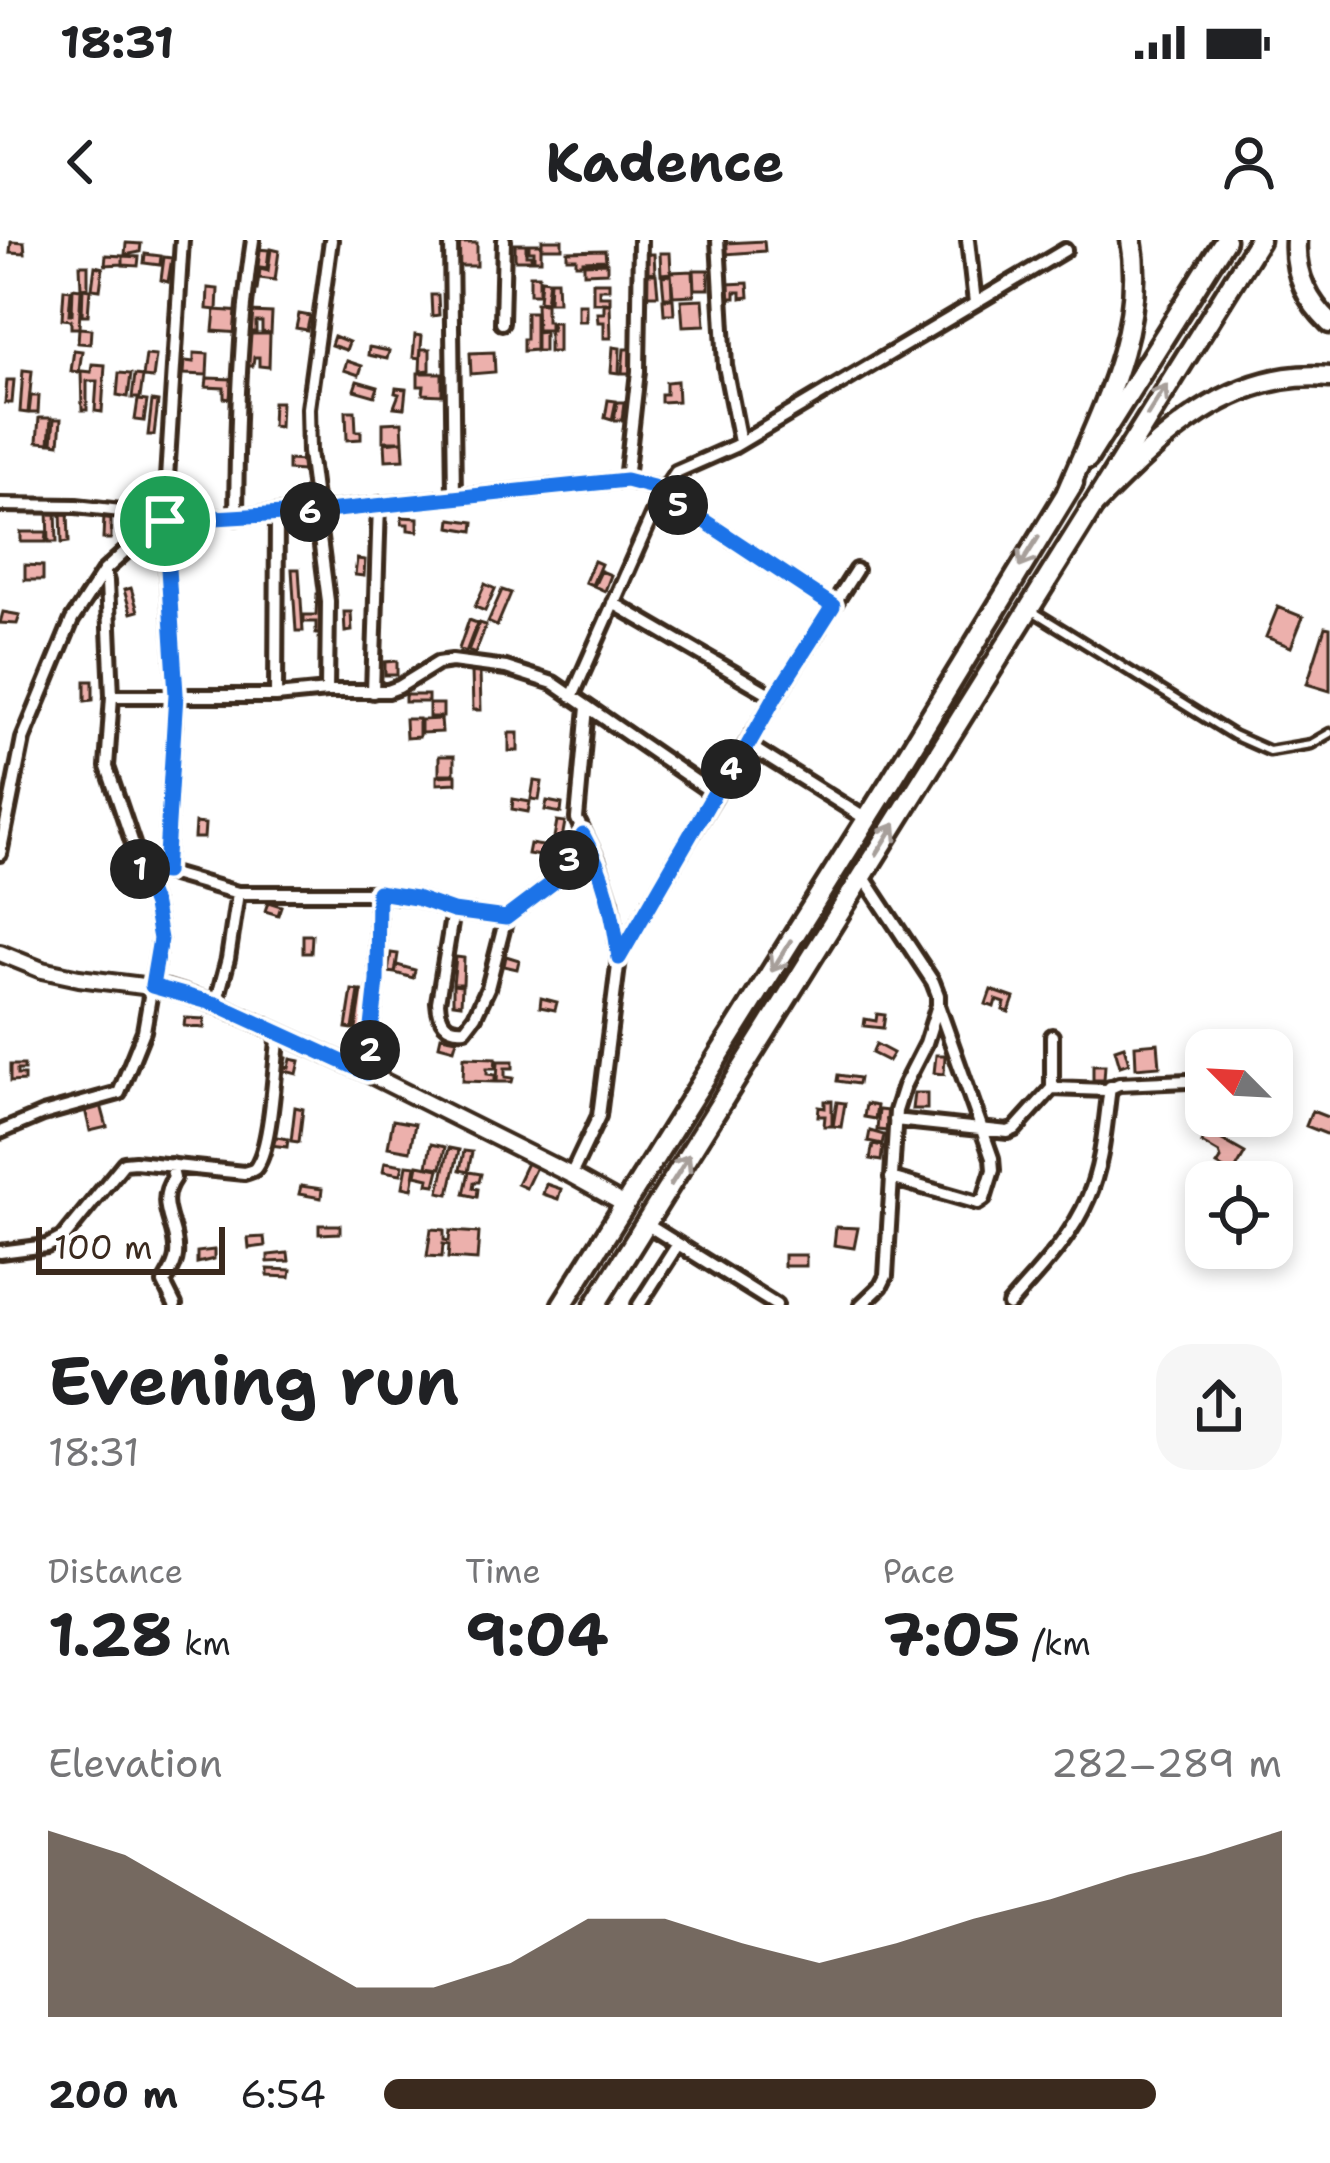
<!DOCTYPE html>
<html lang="en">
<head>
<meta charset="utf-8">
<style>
  body { margin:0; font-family:"Shantell Sans",sans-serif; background:#f6f6f6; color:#202124; height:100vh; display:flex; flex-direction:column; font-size:45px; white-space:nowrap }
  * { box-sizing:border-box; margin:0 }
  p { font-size:39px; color:#757577 }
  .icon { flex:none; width:66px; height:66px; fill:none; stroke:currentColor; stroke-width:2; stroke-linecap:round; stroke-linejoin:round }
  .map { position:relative; height:1065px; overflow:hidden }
  .side { display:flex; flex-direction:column; background:#fff; flex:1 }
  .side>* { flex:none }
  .needle { width:78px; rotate:294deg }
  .controls { position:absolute; left:1185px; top:789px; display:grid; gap:24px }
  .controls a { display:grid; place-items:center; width:108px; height:108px; border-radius:24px; background:#fff; box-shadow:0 6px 18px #0003; font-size:60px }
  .scale { position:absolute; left:36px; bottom:30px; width:189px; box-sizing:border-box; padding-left:12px; border:6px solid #3b2a1e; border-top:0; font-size:33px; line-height:42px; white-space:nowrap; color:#3b2a1e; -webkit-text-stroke:9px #fff; paint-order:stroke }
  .pin { position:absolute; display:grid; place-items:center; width:102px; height:102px; color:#fff; margin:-51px; border:6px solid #fff; border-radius:50%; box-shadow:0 3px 12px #0007 }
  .km { position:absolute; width:60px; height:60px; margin:-30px; border-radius:50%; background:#222; color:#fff; font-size:33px; line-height:60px; text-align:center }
  .round { display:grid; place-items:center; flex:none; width:126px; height:126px; border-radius:36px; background:#f6f6f6 }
  .summary { display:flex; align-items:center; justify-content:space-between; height:204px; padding:0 48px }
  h1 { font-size:66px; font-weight:700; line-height:90px }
  .stats { display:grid; grid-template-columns:repeat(3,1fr); gap:18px; height:204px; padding:12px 48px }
  .stats div { display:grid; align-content:center }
  .stats b { font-size:60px; font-weight:700 }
  .stats small { font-size:33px; font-weight:400 }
  .stats p { font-size:33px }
  .chart { height:336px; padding:24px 48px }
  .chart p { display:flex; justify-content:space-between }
  .chart svg { width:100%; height:216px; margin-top:12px; fill:#3b2a1e; opacity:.7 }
  ul { padding:0 48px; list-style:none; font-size:39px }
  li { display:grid; grid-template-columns:192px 144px 1fr; align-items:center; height:90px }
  li i { height:30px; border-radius:15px; background:#3b2a1e }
  .status { display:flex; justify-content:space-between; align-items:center; height:84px; padding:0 60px; background:#fff; direction:ltr }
  .status svg { height:33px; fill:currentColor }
  header { display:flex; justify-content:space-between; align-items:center; height:156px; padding:0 48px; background:#fff; font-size:54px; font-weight:700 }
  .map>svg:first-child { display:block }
</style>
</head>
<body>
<div class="status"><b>18:31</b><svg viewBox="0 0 49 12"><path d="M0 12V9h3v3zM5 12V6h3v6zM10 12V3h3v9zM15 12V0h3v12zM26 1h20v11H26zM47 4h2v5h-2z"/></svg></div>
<header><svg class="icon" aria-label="back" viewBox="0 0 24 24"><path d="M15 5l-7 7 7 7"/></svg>Kadence<svg class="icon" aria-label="person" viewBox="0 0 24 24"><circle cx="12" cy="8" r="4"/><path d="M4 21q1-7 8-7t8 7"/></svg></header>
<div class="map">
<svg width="1330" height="1065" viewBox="0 0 1330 1065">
  <rect width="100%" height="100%" fill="#fff"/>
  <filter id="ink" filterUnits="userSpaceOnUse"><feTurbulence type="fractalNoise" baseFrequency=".00833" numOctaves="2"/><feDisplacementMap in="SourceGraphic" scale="24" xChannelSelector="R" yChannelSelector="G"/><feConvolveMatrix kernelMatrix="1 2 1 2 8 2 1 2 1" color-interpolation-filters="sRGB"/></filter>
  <g filter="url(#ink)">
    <path fill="#ecb0ac" stroke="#3b2a1e" stroke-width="3" d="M542,0H562V8H542Z
      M11,1L24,2L25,13L10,12Z
      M764,1L765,11L726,14V3Z
      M126,3L141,4L140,12L125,15Z
      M459,3H477V26H459Z
      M515,4H526V15H531V20H515Z
      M529,4H541V20H534V11H529Z
      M256,9L269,10L267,28L260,27L257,50L250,49Z
      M271,9L279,11L275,40L259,38L260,29L268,31Z
      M605,10L606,20L583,21V24H576V18H567V11Z
      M660,13H670L671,33L661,34Z
      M145,14L161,16L160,25L144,23Z
      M644,14H654L655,32L645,33Z
      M106,15L123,16V24L105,25Z
      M123,16L139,17L138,26L123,25Z
      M164,17L172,18L168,42L161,40Z
      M607,23V32L584,33V24Z
      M80,25H88V47L81,48Z
      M95,26L103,28L100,50L92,49Z
      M694,30H708L709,49H695Z
      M693,31L694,55L673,56L671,32Z
      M646,34H656L658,55H647Z
      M530,35H539V54H530Z
      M671,35L672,57H664L662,36Z
      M541,39L549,40L546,62L539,61Z
      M550,40H557L558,62H549Z
      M593,42H609V49H599V56H610V63H593Z
      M748,43L749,57L741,58V52H735V58H727V44Z
      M73,48L81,49L79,88H71V80L62,79L64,49L71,50L69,74H72Z
      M83,48L90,49L88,75H82Z
      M208,48L218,49L217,70L207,69Z
      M431,55H438L439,75L432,76Z
      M663,59H673L674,74H664Z
      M703,59L705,85L683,86L681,60Z
      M536,63H546V81H549V90H537Z
      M578,64H586V81H578Z
      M604,64H610L611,98H604V82H598L597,73H604Z
      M215,70L242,72L240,93L213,91Z
      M249,72L272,73L271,93L262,92V82H256V92H248Z
      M526,72H535V110L523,111V99H526Z
      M299,74L310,76L307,90L296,88Z
      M552,82H558V112H549V90H552Z
      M79,88L91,89L90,104L78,103Z
      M544,91V111H536V92Z
      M245,94H270L269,127L259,126V117H254L253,126H244Z
      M415,95L422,96L420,118L413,117Z
      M334,96L349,102L346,110L331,105Z
      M369,107L389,111L387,119L368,115Z
      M613,107L620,108L619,133L611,132Z
      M421,109H430V130L420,131Z
      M624,109H630V133H622Z
      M74,110L82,111L79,132L71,131Z
      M494,112L495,132L471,134L470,113Z
      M194,113L208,114L207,135L184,134L185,121L194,122Z
      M146,115L156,116L153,138L143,137Z
      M347,121L362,126L359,135L344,130Z
      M92,124L105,125L102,172L95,171L97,141H87V170H82L81,131L91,132Z
      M23,130L32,131L28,173L20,172Z
      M119,133L131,134L128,157L117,155Z
      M418,133H442V155L423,154L424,146H418Z
      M135,135L143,136L140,158H132Z
      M207,138L232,139L230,159L224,158V148L206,147Z
      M7,140H14L12,163H5Z
      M357,141L378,147L375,156L354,150Z
      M677,141L678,161L661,162V154H666V142Z
      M396,148L406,149L404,168L394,167L399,154L395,153Z
      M31,156H39L38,173H29Z
      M138,160L147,161L144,181L135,180Z
      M608,160L616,161L612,180L605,178Z
      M152,161L158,162L154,195H148Z
      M273,162H281L280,187L272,186Z
      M617,162H624L622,180H614Z
      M346,171H355L356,191H361V199L347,200Z
      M39,178H51L49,203L37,202Z
      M54,179H61L59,204L52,203Z
      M402,182L403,201H383V183Z
      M403,201L404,219L386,220L385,203Z
      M288,220L303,221V231L288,230Z
      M48,270H56L57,302H49Z
      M61,270H68L69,302L62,303Z
      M104,275H111V299H103Z
      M402,277L418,278V291L408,290V284H402Z
      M451,279L474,282L473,291L450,287Z
      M21,292H47L46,302H21Z
      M357,319L365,320L364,336L355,335Z
      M594,321L601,324L592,345L585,342Z
      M25,325L43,326V340H25Z
      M292,329H299L303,391H296Z
      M601,331L611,335L605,351L594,346Z
      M485,344L495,349L485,371L475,367Z
      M131,348L138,371L131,373L124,350Z
      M502,350L511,353L497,386L488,382Z
      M317,354H324L323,394H316V382H304V375H316Z
      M1278,367L1303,377L1291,407L1266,397Z
      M3,372L20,375L17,384L0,383Z
      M344,372H351L352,391L345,392Z
      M469,380L477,383L466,412L459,409Z
      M479,383L486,385L475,414L468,411Z
      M1325,387L1330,388V451L1307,444Z
      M397,421V435H385V422Z
      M472,431H480L481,470H473Z
      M85,441H93V460L85,461Z
      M405,455H428V462H405Z
      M429,464H443V477H429Z
      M405,479H419V497L406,498Z
      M441,479L442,492L421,493V480Z
      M509,493H518V511H509Z
      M439,516H454V534H439Z
      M456,535V543L437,544V536Z
      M534,541L542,542L539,560L531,559Z
      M513,559L530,562L528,572L512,569Z
      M547,561L562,564L561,573L545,570Z
      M557,581L565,582L561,604L553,603Z
      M195,583L205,584L204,598H194Z
      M530,604L549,607L547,617L528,614Z
      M268,662L281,666L278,675L265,671Z
      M303,695H312L311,713H303Z
      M391,713L398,714L395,733L388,732Z
      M506,716L519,720L517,729L504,726Z
      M456,717L464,718L463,744H453Z
      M397,725L415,730L413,738L395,733Z
      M453,745L462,746L461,764L453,763Z
      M352,750L359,751L353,789L346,788Z
      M991,750L1014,758L1009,772L1003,770L1005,763L996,760L994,767L986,764Z
      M362,751L370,752L364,791L356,789Z
      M541,758L557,762L555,770L540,767Z
      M877,774L885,775L883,788L864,786L865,779L876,781Z
      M185,778L204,779V788L184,786Z
      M441,796L457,799L454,809L439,805Z
      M1158,803L1160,826L1136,828L1135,805Z
      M876,804L893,813L888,821L872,813Z
      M1124,806L1129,823L1120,826L1115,809Z
      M936,815H945L944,834L934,833Z
      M281,816L287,818L285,827L289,828L291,819L300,821L297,834L277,829Z
      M464,817L496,818L495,828H487V834L495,835V842L463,841Z
      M498,821H513V828H505V837L513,838L512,842H497Z
      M10,825H24V830H17V835H24V841L10,842Z
      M1093,825H1105L1104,840H1093Z
      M838,835L859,838L858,844L837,841Z
      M914,853H927V869H912Z
      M825,861H832V886H824L825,876H818L819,867L825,868Z
      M837,862L845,863L841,887L833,886Z
      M866,864L877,866L875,879L864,877Z
      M101,865L107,887L90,891L85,869Z
      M295,867L303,869L299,902L291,901Z
      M879,870L889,871L888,891L877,890Z
      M1312,871L1330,878L1329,895L1306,886Z
      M393,880L415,884L410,911L388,907Z
      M870,891L884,895L882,904L868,901Z
      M1208,892L1245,913L1233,934L1217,925L1221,919L1219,913L1202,903Z
      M271,896L288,899L287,907L270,905Z
      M431,904L445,907L441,928L427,926Z
      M873,904L883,906L881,921L870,919Z
      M449,908L459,910L449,954L439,952Z
      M464,911L472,912L468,932L460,930Z
      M385,922L403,925L401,934L383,931Z
      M527,923L536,927L526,948L517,944Z
      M407,925L416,926L412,949L403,947Z
      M418,925L439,929L435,945L428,944L429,938L416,935Z
      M469,932L481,934L479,942H474L473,948L478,949L477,957L464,954Z
      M546,944L561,949L558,959L543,954Z
      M301,946L322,949L321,958L299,954Z
      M319,985H340V993L319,994Z
      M836,987L858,988L854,1008L834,1005Z
      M431,989L444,990V1000L449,1001L450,991L479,993L477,1020L448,1018L449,1005L443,1004L442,1017L427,1016Z
      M264,997L265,1006L249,1008L248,998Z
      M214,1010V1019L197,1023V1012Z
      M288,1013L289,1021L268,1022V1015Z
      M784,1015H806V1026H784Z
      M268,1029L291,1030L290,1037L268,1036Z"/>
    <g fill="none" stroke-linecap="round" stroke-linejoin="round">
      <defs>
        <path id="service" d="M1031,370L1233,495L1269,511L1311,504L1330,493"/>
        <path id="minor" d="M451,0L454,257
          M718,0L725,126L740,202
          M968,0L975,63
          M502,83L504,0
          M626,240L638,131L640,0
          M0,265L76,266L166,276
          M236,278C237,185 239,93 253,0
          M165,281L317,271L626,240L653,247L833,366
          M164,286L176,455L165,632
          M613,363L775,457
          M327,451L328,361L309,212L308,168L331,0
          M373,452L379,264
          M112,456H276L327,451H388L399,447L438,423L452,421L506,428L553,443L714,554
          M276,456L277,275
          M572,457L662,253L676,232L735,206L1065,10
          M748,505L866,579
          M0,614L23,499L72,380L104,331L125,312L164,286L182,0
          M140,629L165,632L238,653H378L415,658L453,671L506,678
          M863,636L933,742L938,755V765L992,918L993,930L984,959L978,963L891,938
          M453,671L438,762C439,780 445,791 465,789L475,776L488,748L506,678L559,638L583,595
          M620,715C696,584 775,457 856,330
          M216,764L228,719L238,653
          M367,833L377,741L378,653
          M1052,848L1106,850L1119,844L1188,841
          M895,880L1008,892L1015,889L1052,848V796
          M0,892L43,874L119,853L144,791L160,699L154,666L107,527L112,456L107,342L104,331
          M171,925L174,938C154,966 179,985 176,1016C175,1026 169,1034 164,1043L175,1065
          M571,935L599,876L619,718L611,662L598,622L577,579L587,467
          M646,984L776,1065
          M0,1012L47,1006L64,997L124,923L135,922L244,933C253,930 254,932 259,922C272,897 275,823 279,792
          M639,1065L678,1004
          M861,1065L881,1046L886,1036L896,871L904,846L926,803L938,765
          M1009,1065C1037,1032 1071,999 1088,958C1103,924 1105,884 1110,847"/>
        <path id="tertiary" d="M0,713L42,730L79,738L167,749L216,764L367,833L571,935L625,965"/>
        <path id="primary" d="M1087,219L1225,0
          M562,1065L891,541L1073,243
          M595,1065L1259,0"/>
        <path id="trunk" d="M1296,0C1294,32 1306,60 1330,83
          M1067,252C1100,174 1147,87 1131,0
          M1090,269C1156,203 1228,127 1330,137"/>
      </defs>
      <use href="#service" stroke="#3b2a1e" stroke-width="15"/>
      <use href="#minor" stroke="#3b2a1e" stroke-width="20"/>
      <use href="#tertiary" stroke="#3b2a1e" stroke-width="22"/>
      <use href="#primary" stroke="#3b2a1e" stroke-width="27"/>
      <use href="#trunk" stroke="#3b2a1e" stroke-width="27"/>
      <use href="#service" stroke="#fff" stroke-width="6"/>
      <use href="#minor" stroke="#fff" stroke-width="10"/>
      <use href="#tertiary" stroke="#fff" stroke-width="14"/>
      <use href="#primary" stroke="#fff" stroke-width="18"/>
      <use href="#trunk" stroke="#fff" stroke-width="18"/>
    </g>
    <defs><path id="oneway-shaft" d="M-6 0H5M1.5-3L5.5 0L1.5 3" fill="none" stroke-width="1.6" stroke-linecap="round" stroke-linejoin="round" transform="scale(3)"/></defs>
    <g stroke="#a79f9a">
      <use href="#oneway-shaft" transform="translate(1157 160) rotate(-58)"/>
      <use href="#oneway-shaft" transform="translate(1029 312) rotate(122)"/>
      <use href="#oneway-shaft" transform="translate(886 599) rotate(-58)"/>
      <use href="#oneway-shaft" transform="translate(781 716) rotate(122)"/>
      <use href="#oneway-shaft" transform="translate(680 930) rotate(-58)"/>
    </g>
  </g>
  <g fill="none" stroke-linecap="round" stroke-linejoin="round" filter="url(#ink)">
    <defs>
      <path id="route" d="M626,240L653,247L833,366L775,457L748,505L714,554L619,718C613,673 605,635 583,595L559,638L506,678L453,671L416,658L378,652L377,741L367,833L216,764L152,746L160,699L154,666L140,629L165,632L176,454L165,281L317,272Z"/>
    </defs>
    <use href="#route" stroke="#fff" stroke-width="24"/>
    <use href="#route" stroke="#1a73e8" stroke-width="15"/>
  </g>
</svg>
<div class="controls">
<a><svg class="needle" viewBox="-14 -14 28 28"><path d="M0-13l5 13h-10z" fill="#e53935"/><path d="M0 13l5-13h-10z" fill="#757577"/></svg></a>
<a><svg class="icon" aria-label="locate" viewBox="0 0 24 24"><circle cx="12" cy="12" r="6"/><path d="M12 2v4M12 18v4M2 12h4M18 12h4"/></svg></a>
</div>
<div class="scale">100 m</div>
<div class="pin" style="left:165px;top:281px;background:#1e9e55"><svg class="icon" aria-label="arrive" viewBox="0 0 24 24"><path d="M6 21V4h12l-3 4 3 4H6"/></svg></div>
<b class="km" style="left:140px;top:629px">1</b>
<b class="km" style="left:370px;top:810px">2</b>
<b class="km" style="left:569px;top:620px">3</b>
<b class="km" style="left:731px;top:529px">4</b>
<b class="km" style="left:678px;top:265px">5</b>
<b class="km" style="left:310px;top:272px">6</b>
</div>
<section class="side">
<div class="summary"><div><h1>Evening run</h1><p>18:31</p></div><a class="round"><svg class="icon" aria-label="share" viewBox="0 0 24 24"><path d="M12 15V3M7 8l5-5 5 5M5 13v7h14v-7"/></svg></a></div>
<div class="stats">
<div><p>Distance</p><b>1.28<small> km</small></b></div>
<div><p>Time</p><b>9:04</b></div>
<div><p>Pace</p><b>7:05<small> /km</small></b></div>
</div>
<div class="chart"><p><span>Elevation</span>282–289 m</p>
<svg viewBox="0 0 160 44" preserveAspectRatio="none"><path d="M0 44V6L10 11L20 20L30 29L40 38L50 38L60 33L70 24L80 24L90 29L100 33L110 29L120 24L130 20L140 15L150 11L160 6V44z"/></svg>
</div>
<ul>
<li><b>200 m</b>6:54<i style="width:86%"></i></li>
</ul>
</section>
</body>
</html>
